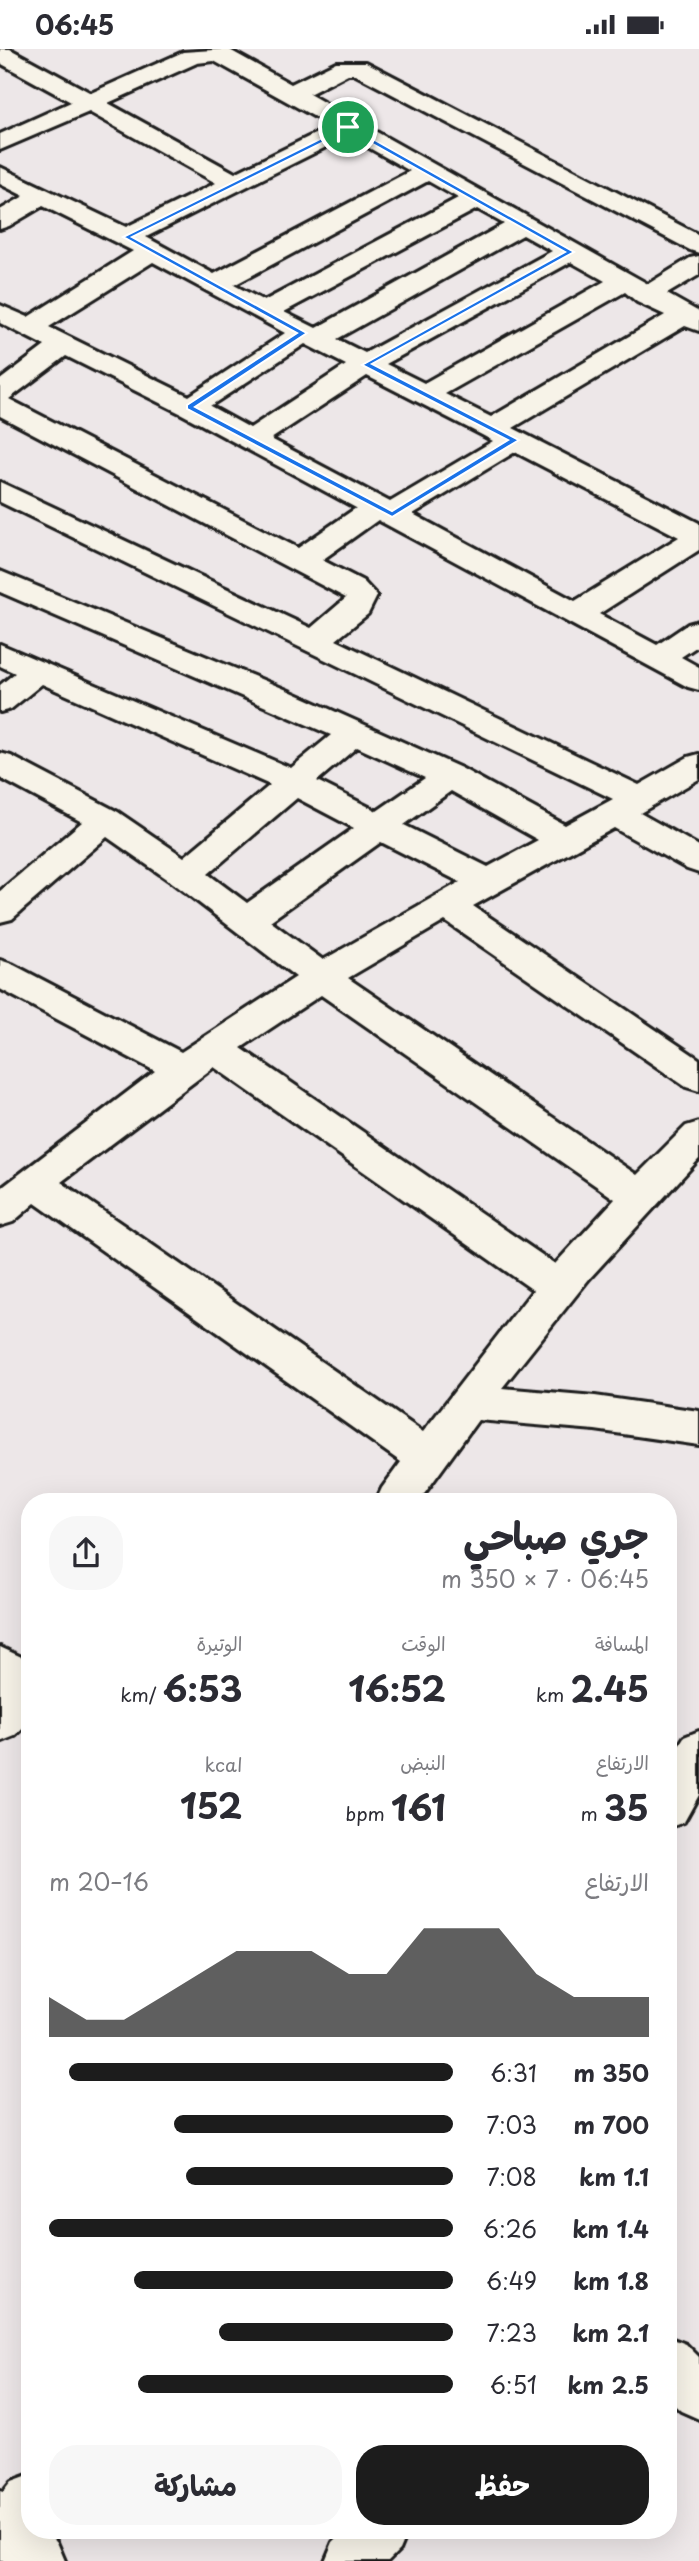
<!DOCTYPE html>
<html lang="ar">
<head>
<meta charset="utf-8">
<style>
  body { margin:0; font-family:"Playpen Sans","Playpen Sans Arabic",sans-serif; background:#f7f7f7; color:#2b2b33; direction:rtl; height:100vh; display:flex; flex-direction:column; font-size:26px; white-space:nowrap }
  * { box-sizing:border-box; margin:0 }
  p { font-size:23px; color:#7c7c81 }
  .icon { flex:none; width:38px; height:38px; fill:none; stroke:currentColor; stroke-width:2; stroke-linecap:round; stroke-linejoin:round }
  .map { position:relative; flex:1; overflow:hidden; direction:ltr }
  .drawer { position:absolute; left:21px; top:1444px; width:656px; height:1046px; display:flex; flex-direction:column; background:#fff; border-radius:28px; box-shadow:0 7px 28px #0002; direction:rtl }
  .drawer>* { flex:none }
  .pin { position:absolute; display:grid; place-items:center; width:60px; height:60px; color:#fff; margin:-30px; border:4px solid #fff; border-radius:50%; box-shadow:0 2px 7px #0007 }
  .round { display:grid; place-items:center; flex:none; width:74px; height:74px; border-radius:28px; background:#f7f7f7 }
  .summary { display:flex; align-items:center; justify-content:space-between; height:119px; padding:0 28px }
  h1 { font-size:38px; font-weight:700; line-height:52px }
  .stats { display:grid; grid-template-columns:repeat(3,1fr); gap:10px; height:119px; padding:7px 28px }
  .stats div { display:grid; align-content:center }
  .stats b { font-size:35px; font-weight:700 }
  .stats small { font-size:19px; font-weight:400 }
  .stats p { font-size:19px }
  .chart { height:196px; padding:14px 28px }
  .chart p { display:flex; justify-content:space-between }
  .chart svg { width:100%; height:126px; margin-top:7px; fill:#1c1c1c; opacity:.7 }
  .primary-button { display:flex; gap:14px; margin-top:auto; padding:14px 28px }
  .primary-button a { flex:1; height:80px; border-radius:28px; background:#1c1c1c; color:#fff; font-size:28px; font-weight:700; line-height:80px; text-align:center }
  .primary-button a+a { background:#f7f7f7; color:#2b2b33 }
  ul { padding:0 28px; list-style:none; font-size:23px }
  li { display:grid; grid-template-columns:112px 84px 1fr; align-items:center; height:52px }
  li i { height:18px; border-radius:9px; background:#1c1c1c }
  .status { display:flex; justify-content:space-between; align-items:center; height:49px; padding:0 35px; background:#fff; direction:ltr }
  .status svg { height:19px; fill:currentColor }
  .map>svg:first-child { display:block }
</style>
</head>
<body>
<div class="status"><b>06:45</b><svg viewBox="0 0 49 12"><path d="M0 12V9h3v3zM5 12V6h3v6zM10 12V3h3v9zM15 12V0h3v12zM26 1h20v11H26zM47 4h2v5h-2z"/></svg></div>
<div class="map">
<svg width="699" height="2512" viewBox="0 0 699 2512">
  <rect width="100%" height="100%" fill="#ede7e8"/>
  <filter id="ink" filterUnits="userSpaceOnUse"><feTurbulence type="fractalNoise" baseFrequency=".0143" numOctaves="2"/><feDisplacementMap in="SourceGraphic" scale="14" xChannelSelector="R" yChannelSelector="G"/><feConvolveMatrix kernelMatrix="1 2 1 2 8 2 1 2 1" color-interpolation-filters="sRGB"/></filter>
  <g filter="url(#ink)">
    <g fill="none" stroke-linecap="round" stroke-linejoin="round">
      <defs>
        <path id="minor" d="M0,0H10L91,44L183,3L228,0L291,35L336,13H366L699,186V204L690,201L354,25H348L309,45L648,235L690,209L699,207V226L667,245L699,263V282L685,277L513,379L699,474V501L599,565L657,596L688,575L699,572V596L681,608L699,618V641L688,638L378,471L322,511L363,532L377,547L368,565L336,591L639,736L688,708L699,705V730L640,764L699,797V824L687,820L614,779L473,857L699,1010V1042L686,1038L445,872L348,929L637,1126L686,1077L699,1073V1110L589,1230L502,1339L595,1347L699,1362V1396L595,1381L478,1371L419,1452H376L382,1439L401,1413L35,1154L13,1173L0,1177V1140L155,1022L0,940V911L12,915L181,1003L296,928L173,834L107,788L12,870L0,873V842L82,773L0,729V704L11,707L118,763L184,808L270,736L42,635L11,660L0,663V636L15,624L0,617V595L291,719L331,686L0,543V522L287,641L461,719L565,776L613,750L0,453V433L311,579L346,549L0,367V331L45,297L0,274V256L28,268L133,202L43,157L9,177L0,180V161L24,147L0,135V118L126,178L216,134L89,63L0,101V85L71,53L0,14ZM214,12L331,77L235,124L108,54L197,14ZM348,87L410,122L214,225L146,188ZM428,132L458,149L264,252L234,236ZM477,160L504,175L316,279L284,263ZM523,186L552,202L365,304L337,290ZM153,213L285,284L189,347L49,278ZM571,213L605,232L424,334L386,315ZM625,243L637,253L665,266L491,368L445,345ZM305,295L346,316L250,379L210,357ZM66,307L180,364L356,459L298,499L9,350ZM367,327L482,386L493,392L390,453L271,390ZM515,403L679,488L575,552L413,465ZM357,698L425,729L377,762L317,732ZM451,742L538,791L488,818L404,776ZM297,749L354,779L247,854L208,825ZM381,793L460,833L323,911L270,872ZM321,946L615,1150L555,1215L241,999ZM214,1018L533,1241L423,1383L61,1133Z
          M0,1598L30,1612V1673L15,1687L0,1693Z
          M699,1682V1746L684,1773L668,1779V1714L684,1688Z
          M668,2288L686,2295L699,2308V2370L681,2362L668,2350Z
          M30,2426V2482H47L57,2493L65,2512H0V2442L3,2443L11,2433Z
          M344,2482H407L399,2501L388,2512H325L333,2493Z"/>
      </defs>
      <use href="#minor" stroke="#1c1c1c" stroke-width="6"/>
      <use href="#minor" fill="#f7f3e8" fill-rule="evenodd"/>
    </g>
  </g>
  <path fill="#1a73e8" stroke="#fff" stroke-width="2" fill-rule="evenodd" d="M348,76L574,203L372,315L519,391L392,468L187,360V356L297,284L123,188ZM348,81L565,203L362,316L508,391L392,462L195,358L307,284L132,188Z"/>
</svg>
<div class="pin" style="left:348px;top:78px;background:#1e9e55"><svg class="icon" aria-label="arrive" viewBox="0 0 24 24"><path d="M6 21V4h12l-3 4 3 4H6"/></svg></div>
<section class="drawer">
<div class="summary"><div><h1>جري صباحي</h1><p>06:45 · 7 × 350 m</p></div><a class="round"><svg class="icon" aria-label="share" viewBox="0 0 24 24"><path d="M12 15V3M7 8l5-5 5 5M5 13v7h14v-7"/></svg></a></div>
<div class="stats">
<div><p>المسافة</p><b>2.45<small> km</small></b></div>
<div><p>الوقت</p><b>16:52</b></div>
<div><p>الوتيرة</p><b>6:53<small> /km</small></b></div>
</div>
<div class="stats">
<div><p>الارتفاع</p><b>35<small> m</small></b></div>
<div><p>النبض</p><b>161<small> bpm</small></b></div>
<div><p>kcal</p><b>152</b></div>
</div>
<div class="chart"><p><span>الارتفاع</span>16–20 m</p>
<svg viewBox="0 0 160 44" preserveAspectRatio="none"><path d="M0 44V30L10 38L20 38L30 30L40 22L50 14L60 14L70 14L80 22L90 22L100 6L110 6L120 6L130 22L140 30L150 30L160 30V44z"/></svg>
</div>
<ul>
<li><b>350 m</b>6:31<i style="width:95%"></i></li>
<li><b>700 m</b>7:03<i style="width:69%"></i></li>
<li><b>1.1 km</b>7:08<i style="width:66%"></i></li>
<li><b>1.4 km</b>6:26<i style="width:100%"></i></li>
<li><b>1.8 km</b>6:49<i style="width:79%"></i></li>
<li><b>2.1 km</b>7:23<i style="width:58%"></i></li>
<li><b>2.5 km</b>6:51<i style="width:78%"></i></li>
</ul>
<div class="primary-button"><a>حفظ</a><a>مشاركة</a></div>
</section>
</div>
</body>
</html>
